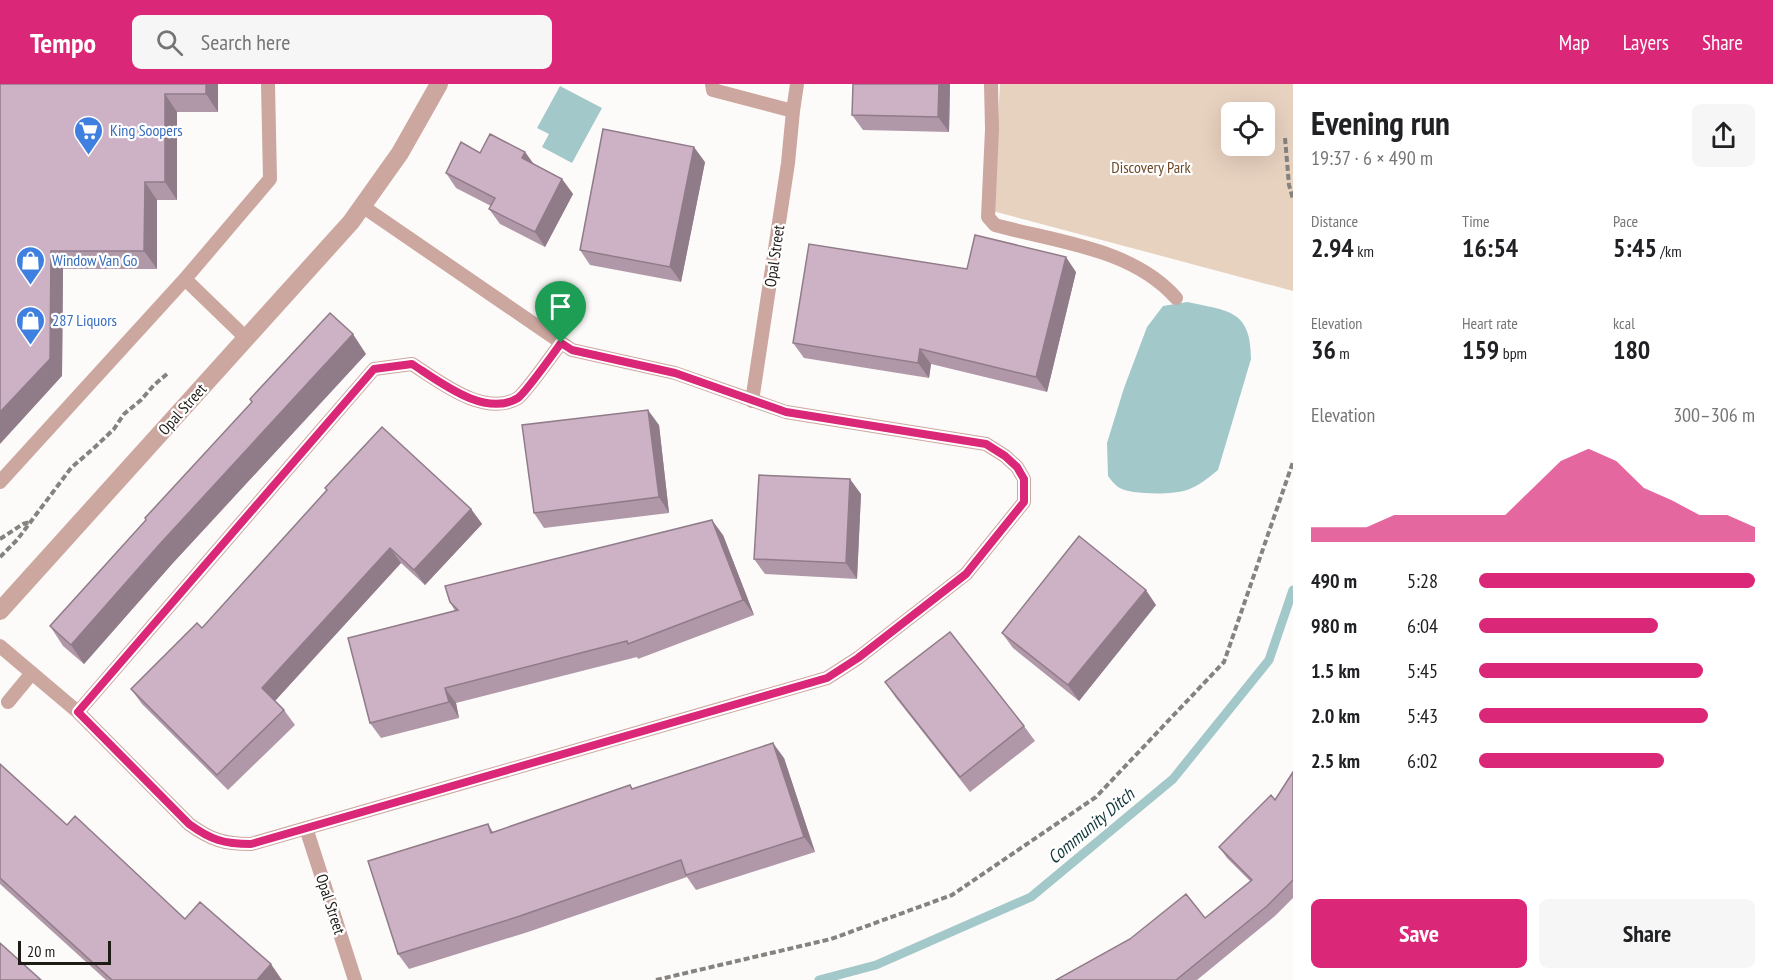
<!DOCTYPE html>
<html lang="en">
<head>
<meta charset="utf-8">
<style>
  body { margin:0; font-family:"PT Sans Narrow",sans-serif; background:#f6f6f6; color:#202124; height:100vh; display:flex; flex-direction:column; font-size:22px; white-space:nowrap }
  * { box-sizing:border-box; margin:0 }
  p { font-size:20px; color:#757577 }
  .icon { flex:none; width:33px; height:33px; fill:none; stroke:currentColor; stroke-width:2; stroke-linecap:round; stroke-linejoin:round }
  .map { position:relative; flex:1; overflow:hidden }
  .panel { display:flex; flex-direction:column; background:#fff; width:480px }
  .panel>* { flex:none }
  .controls { position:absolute; left:1221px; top:18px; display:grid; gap:12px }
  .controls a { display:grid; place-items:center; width:54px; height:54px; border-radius:9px; background:#fff; box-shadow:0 6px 24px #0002; font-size:30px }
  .scale { position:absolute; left:18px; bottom:15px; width:93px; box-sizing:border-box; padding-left:6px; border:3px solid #1f1b17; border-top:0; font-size:16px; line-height:21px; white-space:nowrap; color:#1f1b17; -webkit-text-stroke:4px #fff; paint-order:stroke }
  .pin { position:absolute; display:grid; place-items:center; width:51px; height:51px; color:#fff; margin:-62px -26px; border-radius:50% 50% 50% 0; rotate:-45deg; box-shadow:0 0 6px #0007 }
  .pin .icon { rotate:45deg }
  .round { display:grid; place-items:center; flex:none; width:63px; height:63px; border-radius:9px; background:#f6f6f6 }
  .overview { display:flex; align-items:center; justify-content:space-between; height:102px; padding:0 18px }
  h1 { font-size:33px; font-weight:700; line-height:45px }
  .metrics { display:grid; grid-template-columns:repeat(3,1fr); gap:9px; height:102px; padding:6px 18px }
  .metrics div { display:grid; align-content:center }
  .metrics b { font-size:26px; font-weight:700 }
  .metrics small { font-size:16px; font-weight:400 }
  .metrics p { font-size:16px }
  .chart { height:168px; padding:12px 18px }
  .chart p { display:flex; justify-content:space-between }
  .chart svg { width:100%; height:108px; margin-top:6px; fill:#db2777; opacity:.7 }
  .button { display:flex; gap:12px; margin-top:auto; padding:12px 18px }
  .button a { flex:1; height:69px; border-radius:9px; background:#db2777; color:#fff; font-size:24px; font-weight:700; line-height:69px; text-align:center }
  .button a+a { background:#f6f6f6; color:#202124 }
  ul { padding:0 18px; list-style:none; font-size:20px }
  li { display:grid; grid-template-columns:96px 72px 1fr; align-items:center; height:45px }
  li i { height:15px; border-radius:8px; background:#db2777 }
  header { display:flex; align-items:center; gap:36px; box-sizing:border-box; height:84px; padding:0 30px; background:#db2777; color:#fff }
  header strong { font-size:28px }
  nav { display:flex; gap:33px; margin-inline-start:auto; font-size:21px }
  .search { width:420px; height:54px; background:#f6f6f6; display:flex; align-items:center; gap:15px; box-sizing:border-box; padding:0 21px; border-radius:9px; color:#757577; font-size:22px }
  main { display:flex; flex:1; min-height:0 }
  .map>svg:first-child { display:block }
</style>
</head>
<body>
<header>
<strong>Tempo</strong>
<div class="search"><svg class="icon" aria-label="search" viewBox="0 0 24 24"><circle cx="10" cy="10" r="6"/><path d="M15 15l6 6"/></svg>Search here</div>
<nav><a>Map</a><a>Layers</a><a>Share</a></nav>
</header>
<main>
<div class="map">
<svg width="1293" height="896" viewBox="0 0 1293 896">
  <rect width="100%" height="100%" fill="#fdfbf9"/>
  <path fill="#e7d1bf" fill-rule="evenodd" d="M1000,0H1293V207L993,127ZM1232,28H1264V62H1232Z"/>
  <path fill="#a2c8c9" d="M560,2L602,24L572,79L542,63L549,50L537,44Z
    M1187,218C1229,227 1251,226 1251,275L1218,386C1208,394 1199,402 1187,406C1173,411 1129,411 1118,403C1114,400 1111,396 1108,392L1107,359L1124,304L1147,243L1163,222Z"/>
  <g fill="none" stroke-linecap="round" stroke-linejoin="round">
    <path stroke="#a2c8c9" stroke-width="9" d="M819,896L876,881L1031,813L1173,695L1269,576L1293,506"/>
    <path stroke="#85827f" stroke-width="4" stroke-dasharray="6 3" stroke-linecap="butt" d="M1285,54L1289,101L1293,115
      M0,455L23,440L30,438
      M0,473L17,456L71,384L95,363L114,345L124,330L141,316L154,301L167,290
      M656,896L831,855L952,811L1096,713L1224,578L1293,378"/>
    <path stroke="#cca7a0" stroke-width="14" d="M712,0L713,6L793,27L797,0
      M991,0L992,45L988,133L995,141C1056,158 1132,164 1176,214
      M185,195L270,95L268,0
      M752,317L788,79L793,27
      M0,398L185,195L246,254
      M0,562L78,628L189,740C211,756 224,760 251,760L827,594L858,574L966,490L1024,418V395L1017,383L1005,372L986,360L786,328L675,289L572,266L362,122
      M8,618L32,589
      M78,628L374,285L412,280C440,298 485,334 518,314C526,308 553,270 561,259
      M306,744L355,896"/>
    <path stroke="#cca7a0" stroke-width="18" d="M0,527L351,138L400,69L439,0"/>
  </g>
  <path fill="#b098a9" d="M0,0H218V28H177V116H157V185H63L62,292Z
    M950,0L949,48L863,46L852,31Z
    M525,68L534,81L562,95L573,110L545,163L500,140L489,125L491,122L456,104L446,89L480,69Z
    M705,78L681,198L590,181L580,166Z
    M967,185L1076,188L1047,308L931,280L929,294L804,274L793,259Z
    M366,270L172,480L84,580L63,562L50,542L252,318L250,315Z
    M659,341L669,429L544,444L534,429Z
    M325,404L471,425L482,440L425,501L401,479L275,617L284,626L295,641L228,706L142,620L131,605L202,544L327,407Z
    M861,410L857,495L765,490L754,475Z
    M723,451L754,531L638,575L637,573L456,619L459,634L381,654L370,639L455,527L450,518Z
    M1156,521L1079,617L1013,564L1002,549Z
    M885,598L1024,642L1035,657L970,708L896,614Z
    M784,674L815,768L696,806L687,793L528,848L409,885L398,870L488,740L493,748L633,705Z
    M0,680L67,741L185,835L282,896H106L0,800Z
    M1293,688V814L1275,832L1197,896H1056L1205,834L1250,797L1227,774L1219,763L1275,716Z"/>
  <path fill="#907c89" d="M206,0H218V28L206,10Z
    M939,0H950L949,48L938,33Z
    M165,10L177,28V116L165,98Z
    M694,63L705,78L681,198L670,183Z
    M525,68L536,83L522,74Z
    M562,95L573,110L545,163L535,148Z
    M145,98L157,116V185L144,167Z
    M51,167L63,185L62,292L0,360V328Z
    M1066,173L1076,188L1047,308L1036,293Z
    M353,250L366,270L172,480L84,580L71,561L159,461Z
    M920,265L931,280L929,294L918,279Z
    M648,326L659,341L669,429L659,413Z
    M850,395L861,410L857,495L846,479Z
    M471,425L482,440L425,501L414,486Z
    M712,436L723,451L754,531L743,516Z
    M390,464L401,479L273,619L262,604Z
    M1146,506L1156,521L1079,617L1068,601Z
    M445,604L456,619L459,634L449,618Z
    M773,659L784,674L815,768L804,753Z
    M271,880L282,896H257Z"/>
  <path fill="#cdb1c4" stroke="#907c89" stroke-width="1.5" d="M0,0H206V10H165V98H145L144,167H51L50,275L0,328Z
    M853,0H939L938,33L852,31Z
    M603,45L694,63L670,183L580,166Z
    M490,50L525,68L522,74L562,95L535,148L489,125L495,114L446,89L461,58L480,69Z
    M975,151L1066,173L1036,293L920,265L918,279L793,259L809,160L967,185Z
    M330,229L353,250L159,461L71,561L50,542L146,436L145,434L252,318L250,315Z
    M648,326L659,413L534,429L522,341Z
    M382,343L471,425L414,486L390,464L262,604L284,626L217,691L131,605L197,539L202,544L327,406L325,404Z
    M759,391L850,395L846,479L754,475Z
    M712,436L743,516L628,560L627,557L445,604L449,618L370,639L348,554L458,526L450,518L445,502Z
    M1079,452L1146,506L1068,601L1002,549Z
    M950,548L1024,642L960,693L885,598Z
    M773,659L804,753L686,791L681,776L517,833L398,870L368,777L488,740L491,749L630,701L632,705Z
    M0,680L67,741L75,732L185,835L200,818L271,880L257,896H112L0,794Z
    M1293,688V796L1267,822L1176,896H1056L1130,855L1186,810L1205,834L1252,796L1219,763L1271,711L1275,716Z
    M0,859L41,896H0Z"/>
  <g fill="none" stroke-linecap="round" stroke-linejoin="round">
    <defs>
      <path id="route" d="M561,259L572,266L675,289L786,328L986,360L1005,372L1017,383L1024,395V418L966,490L858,574L827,594L251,760C224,760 211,756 189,740L78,628L374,285L412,280C440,298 485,334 518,314C526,308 553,270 561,259Z"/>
    </defs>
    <use href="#route" stroke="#fff" stroke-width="12"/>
    <use href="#route" stroke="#db2777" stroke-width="8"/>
  </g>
  <defs>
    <symbol id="supermarket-pin" viewBox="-11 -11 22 30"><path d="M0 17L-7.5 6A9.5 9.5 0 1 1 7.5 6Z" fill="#3f7fe0" stroke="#fff"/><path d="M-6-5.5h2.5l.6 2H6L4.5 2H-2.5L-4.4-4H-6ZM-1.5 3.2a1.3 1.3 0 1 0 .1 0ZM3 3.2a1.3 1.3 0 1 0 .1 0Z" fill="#fff"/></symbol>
    <symbol id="shop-pin" viewBox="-11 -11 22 30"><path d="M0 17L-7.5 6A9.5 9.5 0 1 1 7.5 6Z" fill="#3f7fe0" stroke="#fff"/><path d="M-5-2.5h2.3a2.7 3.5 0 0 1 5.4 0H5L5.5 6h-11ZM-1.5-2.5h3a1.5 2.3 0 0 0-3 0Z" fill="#fff"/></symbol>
  </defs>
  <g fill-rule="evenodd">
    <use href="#supermarket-pin" x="72" y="30" width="33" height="45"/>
    <use href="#shop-pin" x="14" y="160" width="33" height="45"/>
    <use href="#shop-pin" x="14" y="220" width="33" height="45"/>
  </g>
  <g text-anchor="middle" stroke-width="4.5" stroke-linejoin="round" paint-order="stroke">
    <g font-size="16" fill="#366cbe" stroke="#fff" text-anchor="start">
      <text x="110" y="52">King Soopers</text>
      <text x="52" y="182">Window Van Go</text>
      <text x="52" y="242">287 Liquors</text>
    </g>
    <g font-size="16" fill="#6d4926" stroke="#fff">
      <text x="1151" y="89">Discovery Park</text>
    </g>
    <g font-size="16" fill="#1f1b17" stroke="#fff">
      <text transform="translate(774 172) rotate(-82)" y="6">Opal Street</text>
      <text transform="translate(182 325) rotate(-48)" y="6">Opal Street</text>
      <text transform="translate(331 820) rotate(72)" y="6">Opal Street</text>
    </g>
    <g font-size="18" font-style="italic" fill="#13383a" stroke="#fff">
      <text transform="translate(1091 742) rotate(-40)" y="6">Community Ditch</text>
    </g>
  </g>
</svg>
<div class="controls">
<a><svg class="icon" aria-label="locate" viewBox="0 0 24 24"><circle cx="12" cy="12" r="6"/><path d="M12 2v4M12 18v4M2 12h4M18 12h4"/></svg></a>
</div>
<div class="scale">20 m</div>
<div class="pin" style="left:561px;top:259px;background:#1e9e55"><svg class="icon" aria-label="arrive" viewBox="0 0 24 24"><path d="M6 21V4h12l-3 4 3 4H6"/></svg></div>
</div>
<section class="panel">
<div class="overview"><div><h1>Evening run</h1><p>19:37 · 6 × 490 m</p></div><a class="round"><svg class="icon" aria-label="share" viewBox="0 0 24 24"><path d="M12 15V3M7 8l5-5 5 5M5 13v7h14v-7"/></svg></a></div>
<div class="metrics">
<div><p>Distance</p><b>2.94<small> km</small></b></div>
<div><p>Time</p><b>16:54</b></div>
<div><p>Pace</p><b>5:45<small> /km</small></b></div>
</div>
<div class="metrics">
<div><p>Elevation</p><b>36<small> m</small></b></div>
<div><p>Heart rate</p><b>159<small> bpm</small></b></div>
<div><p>kcal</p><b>180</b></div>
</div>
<div class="chart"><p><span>Elevation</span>300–306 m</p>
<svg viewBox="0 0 160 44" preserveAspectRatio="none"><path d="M0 44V38L10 38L20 38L30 33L40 33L50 33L60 33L70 33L80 22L90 11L100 6L110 11L120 22L130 27L140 33L150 33L160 38V44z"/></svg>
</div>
<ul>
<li><b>490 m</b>5:28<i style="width:100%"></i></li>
<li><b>980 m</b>6:04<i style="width:65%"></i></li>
<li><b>1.5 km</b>5:45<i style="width:81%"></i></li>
<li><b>2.0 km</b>5:43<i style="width:83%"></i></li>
<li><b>2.5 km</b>6:02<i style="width:67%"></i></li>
</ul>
<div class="button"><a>Save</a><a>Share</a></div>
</section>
</main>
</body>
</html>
